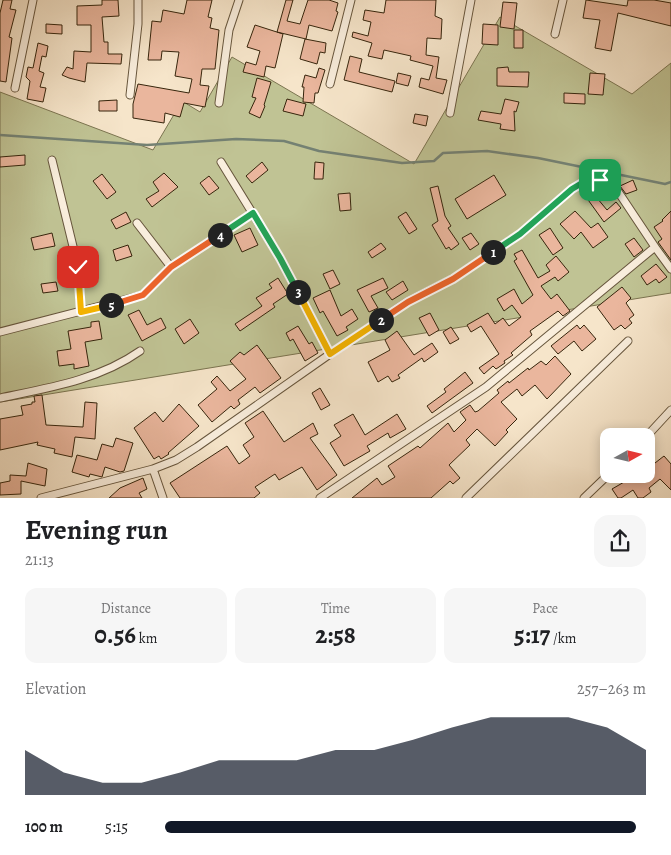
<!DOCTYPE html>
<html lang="en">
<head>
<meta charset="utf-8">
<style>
  body { margin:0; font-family:Alegreya,serif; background:#f6f6f6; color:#202124; height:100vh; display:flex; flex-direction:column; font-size:19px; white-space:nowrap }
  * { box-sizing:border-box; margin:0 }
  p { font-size:16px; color:#757577 }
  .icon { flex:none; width:28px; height:28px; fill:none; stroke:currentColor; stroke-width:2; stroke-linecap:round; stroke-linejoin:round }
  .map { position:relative; height:498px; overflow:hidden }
  .sheet { display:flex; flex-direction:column; background:#fff; flex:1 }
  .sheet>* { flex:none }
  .needle { width:32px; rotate:82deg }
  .tools { position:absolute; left:600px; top:428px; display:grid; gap:10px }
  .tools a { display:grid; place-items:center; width:55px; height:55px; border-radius:10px; background:#fff; box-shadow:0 2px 12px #0003; font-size:25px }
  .pin { position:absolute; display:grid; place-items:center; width:42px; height:42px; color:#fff; margin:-21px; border-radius:10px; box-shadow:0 2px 8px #0006 }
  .km { position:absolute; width:25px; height:25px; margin:-12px; border-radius:50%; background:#222; color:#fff; font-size:14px; line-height:25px; text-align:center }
  .round { display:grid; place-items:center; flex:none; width:52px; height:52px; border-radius:15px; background:#f6f6f6 }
  .summary { display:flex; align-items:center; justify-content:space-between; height:85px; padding:0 25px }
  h1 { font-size:28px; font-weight:700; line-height:38px }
  .metrics { display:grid; grid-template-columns:repeat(3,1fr); gap:8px; height:85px; padding:5px 25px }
  .metrics div { display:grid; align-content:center; border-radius:12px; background:#f6f6f6; text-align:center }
  .metrics b { font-size:25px; font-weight:700 }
  .metrics small { font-size:14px; font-weight:400 }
  .metrics p { font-size:14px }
  .chart { height:140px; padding:10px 25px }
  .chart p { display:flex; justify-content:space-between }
  .chart svg { width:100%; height:90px; margin-top:5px; fill:#111827; opacity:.7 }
  ul { padding:0 25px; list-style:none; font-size:16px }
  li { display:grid; grid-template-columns:80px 60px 1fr; align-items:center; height:38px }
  li i { height:12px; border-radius:6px; background:#111827 }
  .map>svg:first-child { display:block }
</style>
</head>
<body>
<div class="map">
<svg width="671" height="498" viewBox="0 0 671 498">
  <rect width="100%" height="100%" fill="#f6e5ca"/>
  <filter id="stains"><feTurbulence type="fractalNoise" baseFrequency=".004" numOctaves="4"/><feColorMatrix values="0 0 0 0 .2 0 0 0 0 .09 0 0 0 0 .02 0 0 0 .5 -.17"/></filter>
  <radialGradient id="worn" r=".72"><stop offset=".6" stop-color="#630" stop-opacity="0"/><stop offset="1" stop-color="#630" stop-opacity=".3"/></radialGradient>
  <path fill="#c0c394" stroke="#7b7450" d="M500,17L632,94L671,63V293L0,402V92L153,150L182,101L200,112L232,57L414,164Z"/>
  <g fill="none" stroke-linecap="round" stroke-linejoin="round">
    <path stroke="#748173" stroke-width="2.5" d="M0,135L147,145L236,139L284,141L319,151L402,163L434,161L443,153L487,151L538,158L665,184L671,182"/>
  </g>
  <path fill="#eab69d" stroke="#36250c" d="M3,0H12L10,9L16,10L9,37L12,38L6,82L0,81V13Z
    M102,0H118L119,16L102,17L104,42H108V54H122L121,64L87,63L85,82L69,78L62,75L67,67L73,69L74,51L91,52V25H77V6L102,5Z
    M187,0H212L208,17L212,18L210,28L219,30L215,69H202L200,85L209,86L205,107L184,103L180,117L165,113L164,123L133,118V104L138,84L189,93L192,79L175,76L179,52L162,51L161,60H148L152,21L161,22L163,10L184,14Z
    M286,0H293L287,21L300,24L308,0H329L338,3L336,11L338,12L332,31L309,25L306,39L277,32Z
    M386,0H436L435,16L442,19L441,39L427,38L426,55L439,57L436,78L447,80L443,94L419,87L421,78L429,80L433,66L410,60L411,56L384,50L382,59L368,56L372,43L352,37L353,32L368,36L371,22L363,20L365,10L384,13Z
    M586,0L627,6L628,0H654L671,3V26L618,13L611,51L595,48L600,20L583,18Z
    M503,2L517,3L514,29L500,27Z
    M46,24L62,25V34L46,33Z
    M483,24L498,25V45L482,44Z
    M255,25L283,34L275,68L266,66L264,77L243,72L246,62L256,65L260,51L247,47Z
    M514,30H523V48H514Z
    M305,39L326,43L325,53L320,52L317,64L300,59Z
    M38,43L48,46L46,57L42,56L39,71L44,73L40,87L46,88L43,102L27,99L30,81L26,77L28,67L33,68Z
    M350,56L362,59L359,72L395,81L392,92L344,80Z
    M508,67L509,72H529L528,87L497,86V68Z
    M319,68L325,70L318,93H315L314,103L303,102L304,87H302L305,75L316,78Z
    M398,73L411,76L408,86L396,83Z
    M590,73L605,74L603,95L588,94Z
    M257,78L271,82L264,105L265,106L260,118L249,113L256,98L252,97Z
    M564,93L585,94V104L564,103Z
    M287,99L306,104L303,116L283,111Z
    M505,99L519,102L516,112L514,111L515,131L500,129L501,124L478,120L481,111L501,114Z
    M117,100V111H99V101Z
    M415,114L428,116L426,126L413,123Z
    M25,155V165L0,167V157Z
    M262,162L268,170L252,183L246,176Z
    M315,162L324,163L323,179H314Z
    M164,173L178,187L152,207L146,199L159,191L153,182Z
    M102,174L116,192L107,199L93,181Z
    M494,175L506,195L467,219L455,199Z
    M209,176L219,188L209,195L200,183Z
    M633,180L637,190L626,194L620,186Z
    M438,186L445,216L451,226L448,228L459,244L451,250L449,247L446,249L432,225L438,221L430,188Z
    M592,192L607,210L616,202L621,208L604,222L586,197Z
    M350,193L351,210L340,211L338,194Z
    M575,211L591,228L598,223L608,237L593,248L581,232L574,239L560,224Z
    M671,211V260L658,242L662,239L654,227L663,221L662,220Z
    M126,212L131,222L116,229L111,220Z
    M406,212L417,229L409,234L398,217Z
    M250,228L258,245L242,252L234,235Z
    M550,228L563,248L553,255L539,235Z
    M52,233L55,246L34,250L31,238Z
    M471,233L479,244L470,250L462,238Z
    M634,238L643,250L634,257L625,244Z
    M381,243L386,249L372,258L368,252Z
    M128,245L132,256L116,261L113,250Z
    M522,250L538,278L550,271L546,265L556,256L569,272L558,281L555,277L541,286L551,299L557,294L570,311L563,316L558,311L530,331L532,335L511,353L513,355L504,361L505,363L496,369L493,366L484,374L479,368L499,354L481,326L471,332L467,325L488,313L495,324L503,318L509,326L521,317L512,305L504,311L497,299L514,289L522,304L533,295L514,261L517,259L514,254Z
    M656,264L667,277L659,283L656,279L647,285L641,276Z
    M333,270L340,284L330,289L323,274Z
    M278,278L288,294L273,304L275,307L240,331L235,324L262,306L256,298L272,288L269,284Z
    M383,278L388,288L371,296L378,308L369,312L357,290Z
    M403,281L408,290L392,300L386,292Z
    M56,282L58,291L43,293L41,284Z
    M622,287L631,298L626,303L634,315L629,319L632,323L625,329L621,325L614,330L597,307Z
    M330,290L341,316L352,309L358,319L346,327L348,330L337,336L323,311L320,313L313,298Z
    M139,310L147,325L161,318L166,328L142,341L128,315Z
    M430,313L439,330L429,336L419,318Z
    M190,319L199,333L184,344L175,329Z
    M99,321L102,339L85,342L89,366L74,369V364L59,366L57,351L71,349L68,331L91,327V322Z
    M577,325L580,329L584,325L596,339L582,351L574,341L558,354L551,346Z
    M298,326L309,344L312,342L318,353L305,361L293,339L290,341L286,333Z
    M451,327L459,339L450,344L443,332Z
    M397,331L414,355L432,343L438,352L424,362L422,358L398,375L400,378L392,382L388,376L378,382L368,362L390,350L385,340Z
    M257,345L281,378L260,393L255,387L238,400L240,404L234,409L231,406L212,422L198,405L217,389L211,382L217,376L230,391L246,379L230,361L240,352L244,355Z
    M555,356L571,374L547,399L535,385L522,396L517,389L501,402L517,419L506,430L508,432L495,446L477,429L466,440L470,445L449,465L460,478L453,484L450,481L431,498H352L377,478L382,485L395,477L388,466L418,446L420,448L448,423L454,432L466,420L460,412L470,405L475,412L478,411L499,393L497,390L508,381L509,383L528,368L529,370L541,361L546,365Z
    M465,372L473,383L432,413L427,406L446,392L444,389Z
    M320,388L330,405L321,410L312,393Z
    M42,395L46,425L83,427L85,402L97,403L95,439L75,437L72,457L54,453L55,449L37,445L38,442L0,450V419L23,415L21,406L32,404V402H35L34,396Z
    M179,404L199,426L168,453L169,454L161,459L159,456L154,459L134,428L155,412L163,422Z
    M263,411L284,442L313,423L318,434L310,438L337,475L317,490L302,467L279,480L275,474L255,487L260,493L254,498H180L170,483L227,446L239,464L250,456L243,445L254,437L245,423Z
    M353,414L365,435L397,414L406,429L390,438L388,433L367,446L370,451L344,466L330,443L341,436L334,425Z
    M116,438L133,443L124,471L120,472L105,467L102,477L90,474L89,477L72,472L77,455L97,460L102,444L113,447Z
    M664,456L671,464V490L660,479L649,488L651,492L643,498H638L633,490L621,498H618L612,489L638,474H646V470Z
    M28,463L47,469L45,486L21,481V494L0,495V483L10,481V475L26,476Z
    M143,478L147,489L139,493L142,498H109L120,488Z"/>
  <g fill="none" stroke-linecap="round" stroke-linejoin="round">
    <defs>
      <path id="minor" d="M555,34L563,0
        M330,84L351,0
        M15,88L33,0
        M130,95L138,24V0
        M219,103L229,30L239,0
        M450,113L471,0
        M52,160L78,267L81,312
        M137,223L171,267
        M0,332L143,295L171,267L253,213
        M330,354L407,302L453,279L520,234L572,189L587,180H600L615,187L655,247
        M0,398C48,388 99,380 140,351
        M646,437L671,410
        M41,498L153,469
        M163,498L153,469L176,460L197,447L330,354L280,258L221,162
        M320,498L486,387L655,247L671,269
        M466,498L628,341
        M584,498L609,474"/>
    </defs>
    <use href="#minor" stroke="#66553c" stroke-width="9"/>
    <use href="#minor" stroke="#f9eedd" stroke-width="7"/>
  </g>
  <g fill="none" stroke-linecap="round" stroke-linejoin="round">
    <defs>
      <path id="split-1" d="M493,252L520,234L572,189L587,180H600"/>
      <path id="split-2" d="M381,320L408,302L453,279L493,252"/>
      <path id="split-3" d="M298,292L330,354L381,320"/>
      <path id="split-4" d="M220,235L253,213L280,258L298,292"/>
      <path id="split-5" d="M111,305L143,295L171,267L220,235"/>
      <path id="split-6" d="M78,267L81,312L111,305"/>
    </defs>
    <use href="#split-1" stroke="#fff" stroke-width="10"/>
    <use href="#split-2" stroke="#fff" stroke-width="10"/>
    <use href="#split-3" stroke="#fff" stroke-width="10"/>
    <use href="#split-4" stroke="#fff" stroke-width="10"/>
    <use href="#split-5" stroke="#fff" stroke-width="10"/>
    <use href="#split-6" stroke="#fff" stroke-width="10"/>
    <use href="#split-1" stroke="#22a559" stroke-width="6"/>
    <use href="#split-2" stroke="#f0652b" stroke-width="6"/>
    <use href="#split-3" stroke="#f5b400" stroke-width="6"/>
    <use href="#split-4" stroke="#22a559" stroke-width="6"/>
    <use href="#split-5" stroke="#f0652b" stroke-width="6"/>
    <use href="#split-6" stroke="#f5b400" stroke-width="6"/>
  </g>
  <rect width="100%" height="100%" filter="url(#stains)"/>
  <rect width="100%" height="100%" fill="url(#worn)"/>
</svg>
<div class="tools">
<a><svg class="needle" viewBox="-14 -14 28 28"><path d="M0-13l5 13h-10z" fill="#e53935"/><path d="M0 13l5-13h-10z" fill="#757577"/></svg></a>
</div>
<div class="pin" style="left:600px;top:180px;background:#1e9e55"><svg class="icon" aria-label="arrive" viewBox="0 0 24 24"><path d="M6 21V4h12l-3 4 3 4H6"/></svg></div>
<div class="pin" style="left:78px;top:267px;background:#d93025"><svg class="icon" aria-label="check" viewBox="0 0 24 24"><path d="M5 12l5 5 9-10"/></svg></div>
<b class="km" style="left:493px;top:252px">1</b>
<b class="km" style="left:381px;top:320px">2</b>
<b class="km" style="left:298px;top:292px">3</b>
<b class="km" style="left:220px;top:235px">4</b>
<b class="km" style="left:111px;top:305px">5</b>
</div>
<section class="sheet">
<div class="summary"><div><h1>Evening run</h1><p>21:13</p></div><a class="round"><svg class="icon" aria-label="share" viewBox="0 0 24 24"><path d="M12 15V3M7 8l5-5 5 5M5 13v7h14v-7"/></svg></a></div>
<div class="metrics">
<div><p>Distance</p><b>0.56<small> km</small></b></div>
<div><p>Time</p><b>2:58</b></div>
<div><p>Pace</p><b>5:17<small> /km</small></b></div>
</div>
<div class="chart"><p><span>Elevation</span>257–263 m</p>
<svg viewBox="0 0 160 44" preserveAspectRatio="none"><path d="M0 44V22L10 33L20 38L30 38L40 33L50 27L60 27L70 27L80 22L90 22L100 17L110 11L120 6L130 6L140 6L150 11L160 22V44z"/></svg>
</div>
<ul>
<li><b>100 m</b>5:15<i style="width:98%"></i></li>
</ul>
</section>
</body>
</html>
